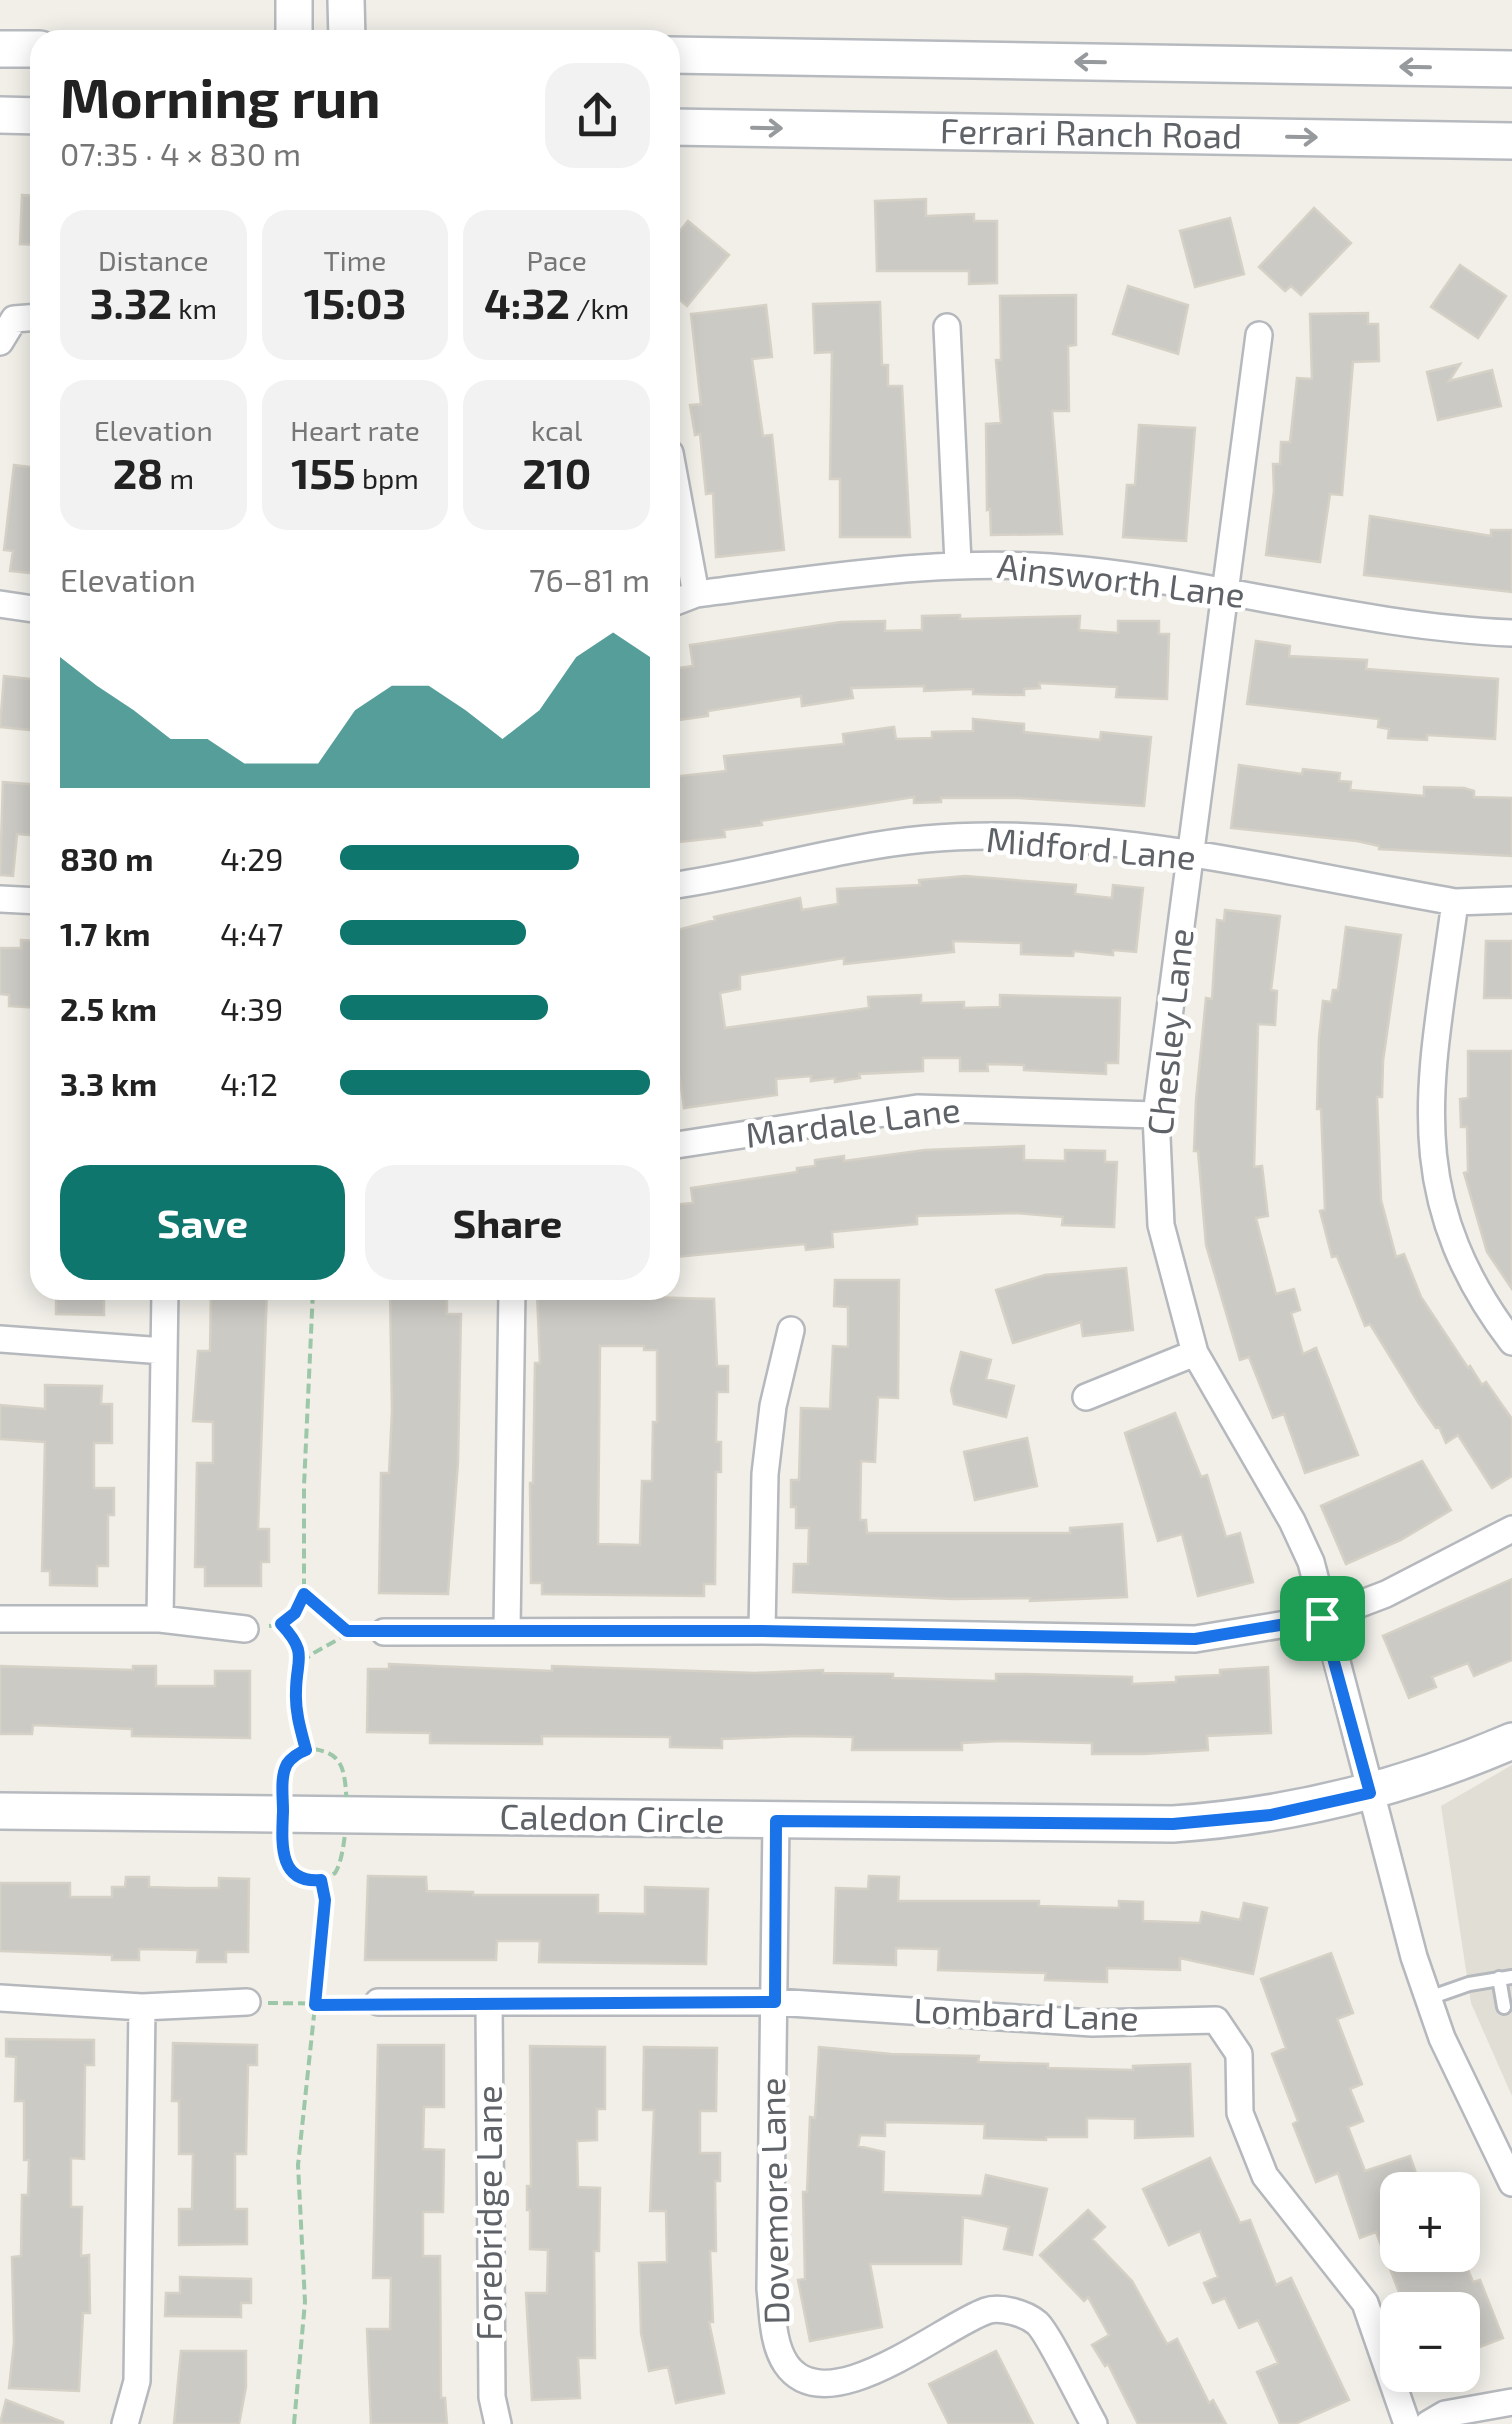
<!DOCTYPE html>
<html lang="en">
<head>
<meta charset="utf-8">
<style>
  body { margin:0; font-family:"Exo 2",sans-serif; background:#f2f2f2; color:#222; height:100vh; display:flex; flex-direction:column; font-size:38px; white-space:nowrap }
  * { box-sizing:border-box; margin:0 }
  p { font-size:32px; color:#767676 }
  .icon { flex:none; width:55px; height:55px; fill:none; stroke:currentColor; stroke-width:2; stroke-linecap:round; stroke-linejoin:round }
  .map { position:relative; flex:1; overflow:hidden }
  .details { position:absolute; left:30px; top:30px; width:650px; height:1270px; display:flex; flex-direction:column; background:#fff; border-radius:30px; box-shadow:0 5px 25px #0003 }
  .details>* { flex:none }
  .tools { position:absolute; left:1380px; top:2172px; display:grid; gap:20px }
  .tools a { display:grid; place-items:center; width:100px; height:100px; border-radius:20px; background:#fff; box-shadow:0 5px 25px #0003; font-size:50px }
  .pin { position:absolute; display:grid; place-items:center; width:85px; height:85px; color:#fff; margin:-42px; border-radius:20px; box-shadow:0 5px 15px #0006 }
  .round { display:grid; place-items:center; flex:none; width:105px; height:105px; border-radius:30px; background:#f2f2f2 }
  .headline { display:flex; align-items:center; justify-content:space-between; height:170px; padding:0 30px }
  h1 { font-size:55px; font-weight:700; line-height:75px }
  .stats { display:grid; grid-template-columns:repeat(3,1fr); gap:15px; height:170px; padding:10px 30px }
  .stats div { display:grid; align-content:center; border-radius:25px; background:#f2f2f2; text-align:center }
  .stats b { font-size:42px; font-weight:700 }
  .stats small { font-size:28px; font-weight:400 }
  .stats p { font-size:28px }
  .chart { height:280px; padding:20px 30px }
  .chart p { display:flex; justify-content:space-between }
  .chart svg { width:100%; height:180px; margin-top:10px; fill:#0f766e; opacity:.7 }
  .button { display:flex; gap:20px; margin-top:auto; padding:20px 30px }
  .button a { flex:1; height:115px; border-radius:30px; background:#0f766e; color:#fff; font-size:40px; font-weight:700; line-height:115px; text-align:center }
  .button a+a { background:#f2f2f2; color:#222 }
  ul { padding:0 30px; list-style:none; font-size:32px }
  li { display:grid; grid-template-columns:160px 120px 1fr; align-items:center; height:75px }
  li i { height:25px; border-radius:12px; background:#0f766e }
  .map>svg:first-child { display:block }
</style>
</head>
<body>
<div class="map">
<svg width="1512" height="2424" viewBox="0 0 1512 2424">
  <rect width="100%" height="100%" fill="#f1efe8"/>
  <path fill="#e1ded6" d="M1512,1765V2096L1471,2003L1441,1806Z"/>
  <path fill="#cccac5" stroke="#d6d1c6" stroke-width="2.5" fill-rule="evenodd" d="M22,195L40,196V245L20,244Z
    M926,199V216L974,214V221H997V283L969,284V271H877L875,201Z
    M1314,208L1351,243L1301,295L1291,286L1285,291L1259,267Z
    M1230,218L1244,274L1195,287L1180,231Z
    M688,221L729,255L687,306L670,292V243Z
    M1460,265L1506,296L1478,338L1431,307Z
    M1128,286L1188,305L1178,354L1113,334Z
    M1076,295V345L1068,346L1069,411H1052L1062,534L991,535L990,509L987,510L986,424L1001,423L996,360H1001L1000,296Z
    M880,302L882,365H888V386H902L910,537H840V479H830L832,352L815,353L813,304Z
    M766,305L772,357L752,359L763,436L772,435L784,550L716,557L713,493L706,494L700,434L695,435L690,405L701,404L691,314Z
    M1368,313V324H1378L1379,361L1353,362L1342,495L1330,494L1320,562L1266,555L1274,491L1273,464H1280L1281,442H1290L1297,378L1312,379L1310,314Z
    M1460,364L1449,381L1492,370L1501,406L1438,420L1427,372Z
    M1139,425L1195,428L1186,541L1123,537L1127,485H1135Z
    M14,465L40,468V574L10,571L13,551L4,550Z
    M1370,516L1491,536V530H1512V592L1364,575Z
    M960,615V619L1080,616L1079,630L1118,633V621H1159V634H1169L1167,699L1116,697L1117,687L1039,683L1040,688L1024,689V695L973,694V689L924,691V686L851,688L853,698L802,706L801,696L708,711V716L678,720L671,669L693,666L690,645L841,622L885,621V631L922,630V616Z
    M1256,641L1290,646L1289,656L1367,660L1366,669L1498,679L1495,739L1427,735V740L1388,738L1389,729L1378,727L1379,719L1247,704Z
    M4,676L40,680V731L0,727Z
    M973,719L1024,724V732L1100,740L1101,732L1151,737L1144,806L1019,798H941V802L914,803V797L761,821L762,825L724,830L725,837L678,842L671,777L726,771L724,756L844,744L843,734L894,727L896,739L932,738V732L973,731Z
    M1239,765L1302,774L1303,769L1340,773L1339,781L1351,782L1350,790L1424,796V787L1464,788L1474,791V797L1512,798V856L1379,849V846L1357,841L1231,828Z
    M3,782L40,785V836L17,834L13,876L0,875Z
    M965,876L1076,885L1075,894L1112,898L1113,885L1143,888L1136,952L1113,950V955L1074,951L1073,956L1021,954V943L953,941L954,952L844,964V958L740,975V989L720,993L725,1028L869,1008L868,997L921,995V1003L964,1002V1008L1000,1007V995L1120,998L1118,1063H1106V1074L1024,1070V1065L987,1064L988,1071H960V1058H923V1071L859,1074L860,1078L835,1082V1078L811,1081V1076L776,1079L777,1095L684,1108L670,1009V932L715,920L714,917L800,898L802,910L838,904L837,889L920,885L919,880Z
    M1225,910L1280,916L1271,990L1277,991L1275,1025L1258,1024L1254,1167L1262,1166L1268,1216L1256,1218L1276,1294L1294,1289L1300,1310L1291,1313L1303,1354L1316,1348L1358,1455L1305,1473L1284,1414L1273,1418L1249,1357L1240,1360L1206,1245L1198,1151H1194L1196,1100L1206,998L1212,999L1217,920L1224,921Z
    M1346,927L1401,935L1383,1061L1382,1097H1377L1381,1200L1396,1257L1404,1254L1421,1297L1468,1368L1470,1366L1482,1385L1486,1382L1512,1419V1476L1492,1488L1458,1435L1446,1443L1439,1427L1436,1428L1418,1402L1370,1324L1365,1326L1337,1256L1332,1257L1320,1211L1325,1210L1321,1109H1317L1319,1038L1323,1001L1331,1002L1333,990H1338Z
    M21,940L40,941V1008L9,1006V995L0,994V948H21Z
    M1486,941H1512V998H1484Z
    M1468,1051H1512V1289L1487,1252L1464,1173L1468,1172L1467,1127H1461L1460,1099L1468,1098Z
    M1024,1146V1160L1065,1161V1150L1105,1151V1162H1117L1114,1227L1062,1225L1063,1217L1016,1213L917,1216V1224L832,1232L833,1247L806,1250L805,1244L677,1257L672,1205L693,1203L691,1188L797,1172V1168L815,1166V1160L844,1156V1161L925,1150Z
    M1126,1268L1133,1330L1083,1336L1081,1322L1013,1343L996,1290L1045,1275Z
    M835,1280H899L898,1398L878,1397L875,1462L861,1461L860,1520H866L867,1533H1070V1528L1122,1524L1127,1597L1030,1601V1598L953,1599L793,1592L794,1564H808L809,1528H796V1507H791V1480H799L801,1408L830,1409L833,1346L848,1347V1307L834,1306Z
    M56,1290H104V1315L56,1314Z
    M211,1290H267L258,1529H269V1562H261V1586H205V1567H195L197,1463H213V1422L193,1421L198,1351H210Z
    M390,1291L447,1292V1314H461L458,1462L448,1594L379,1593L381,1473H389L392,1411Z
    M537,1294L714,1299L717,1366H728V1392H717L716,1442H721V1472H716L715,1584H704V1596L542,1594V1583H531L530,1483H533L535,1363H540ZM600,1346H644V1350H657V1422H653L652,1481H642L640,1545L598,1544Z
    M961,1352L991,1360L986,1379L1014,1386L1006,1417L954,1404L951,1390Z
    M45,1385L102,1386L101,1404H112V1443H94V1488H114V1515H108V1566H97V1586L50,1585V1571H42L45,1442L0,1439V1405L45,1409Z
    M1175,1413L1201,1477L1207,1475L1226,1537L1240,1533L1253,1582L1198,1596L1182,1534L1158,1541L1125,1433Z
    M1027,1438L1037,1486L975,1500L964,1452Z
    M1422,1461L1451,1510L1401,1540L1346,1564L1321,1506Z
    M1512,1579V1660L1474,1676L1468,1663L1432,1677L1436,1687L1409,1698L1383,1636Z
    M389,1664L552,1671V1666L755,1673L823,1670V1673L893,1674V1678L996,1681V1674H1024L1132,1677V1684L1176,1682V1677L1220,1675V1670L1268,1667L1271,1733L1207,1736L1208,1750L1143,1754H1092V1743L1002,1741L962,1743V1750H852L853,1737L797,1736L722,1739V1748L670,1747V1737L542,1736V1744L430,1743V1733L367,1732L368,1669H389Z
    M0,1666L133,1670V1666H156V1686H215V1671H250V1738L132,1736V1729L33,1725L32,1734H0Z
    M368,1876L426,1877L427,1891L473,1892V1895H598V1913L645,1914V1887L708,1889L706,1964L539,1962L540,1941H497L496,1960H365Z
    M869,1876L899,1877L898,1901H1039V1906L1119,1908V1901L1143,1902V1921L1200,1923L1202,1912L1240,1920L1244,1903L1267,1908L1253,1974L1180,1958V1970L1107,1968V1982L1045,1980L1046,1973L938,1970L939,1949L896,1948V1965L834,1963L836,1888L868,1889Z
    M126,1877H149V1887L186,1888H219V1878L249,1879L248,1952H226V1962H197L198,1950L139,1949V1960H112V1955L0,1951V1883H70V1897H112V1887H125Z
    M1331,1953L1353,2013L1337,2019L1362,2084L1350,2089L1363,2121L1348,2127L1365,2171L1410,2156L1422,2190H1398V2255H1462L1473,2282L1480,2280L1503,2338L1462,2354V2310H1411L1406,2298L1402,2300L1376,2232L1360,2238L1338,2173L1316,2182L1293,2124L1298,2121L1272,2054L1286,2048L1261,1979Z
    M6,2039L94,2040V2065H85L84,2159L71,2158V2207H82L81,2256L89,2255L90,2313H83L79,2391L9,2388L14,2343L12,2257L21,2256L22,2195H28L29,2160H24V2101H15L16,2057L6,2056Z
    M173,2043L257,2045V2065H248L246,2154H235V2209H247V2244L179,2245V2209H192L193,2154H179V2101H172Z
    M378,2045H444V2107H424L423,2149L444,2150L443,2212H423V2256H440L441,2398H445L447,2424H371L367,2329H390L391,2278H373Z
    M530,2046L605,2047V2109H597V2140L577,2141L578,2187L600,2188L599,2251H594L595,2358H578L580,2398L532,2400L526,2293H547L548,2250L530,2249V2210H527V2186H531Z
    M644,2047L717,2048L716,2111H700V2153H720V2181H715L716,2251H710L713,2322H709L724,2393L676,2403L668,2367L649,2371L641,2333L639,2263L667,2262L666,2211H650L654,2110H643Z
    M819,2047L891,2054L979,2056L978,2062L1048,2064V2068L1133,2070V2066L1190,2064L1193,2136L1135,2138V2119L1087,2118V2137H1046V2140L984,2138L985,2124L885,2122V2136L860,2135L858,2146L884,2152L883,2192L982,2196L986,2175L1047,2189L1032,2255L1004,2249L1009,2227L963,2217L961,2264H870L882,2327L810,2341L798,2280L805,2279L803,2192H807L810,2117L815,2118Z
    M1210,2158L1240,2223L1250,2220L1276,2285L1291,2278L1349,2400L1295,2424H1280L1257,2372L1278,2363L1258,2320L1239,2328L1225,2298L1213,2303L1204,2283L1218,2277L1200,2231L1169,2245L1143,2189Z
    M1088,2210L1105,2227L1092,2239L1132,2281L1167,2344L1177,2339L1209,2403L1213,2400L1226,2424H1138L1108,2364L1105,2366L1092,2345L1109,2335L1088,2297L1084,2301L1040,2255Z
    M180,2277L251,2279V2303H241V2317L165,2316L166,2293H180Z
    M181,2351H246V2387L239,2424H174Z
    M996,2351L1033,2424H949L929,2384Z
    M6,2400L63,2422V2424H0Z"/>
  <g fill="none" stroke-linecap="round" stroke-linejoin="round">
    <defs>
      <path id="lane" d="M1499,1978L1504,2007
        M1429,1998L1469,1984L1512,1977"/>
      <path id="street" d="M947,327L958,563
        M1259,335L1156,1115L1161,1225L1195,1353L1292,1521L1311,1562L1414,1957L1442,2038L1512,2183
        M0,342L14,319L40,317
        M670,453L696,594
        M0,604L40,610
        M670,604L696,594C825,578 953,555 1083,570C1227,585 1367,627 1512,633
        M670,886C755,874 839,847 925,839C1092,823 1289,873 1455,902L1512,900
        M0,899L40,901
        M1455,902C1432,1076 1397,1191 1512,1342
        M670,1146L917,1108L1156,1115
        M0,1339L164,1351
        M1086,1397L1195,1353
        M0,1619H160L245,1629
        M160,1619L165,1290
        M507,1629L512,1290
        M762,1631L765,1474L773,1406L791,1330
        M384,1632L762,1631L1195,1639L1323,1618L1386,1594L1512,1529
        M776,1821L770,2289C773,2314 772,2343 786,2364C827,2424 941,2327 986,2311C1000,2306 1025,2313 1037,2323C1049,2334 1083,2405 1094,2424
        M0,1998L142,2007L247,2002
        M378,2002H775L1092,2023L1216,2020L1239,2054L1240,2113L1265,2176L1365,2303L1407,2424
        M489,2002L492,2397L498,2424
        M125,2424L137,2381L142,2007
        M1428,2424L1445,2414L1512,2402"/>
      <path id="secondary" d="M294,0V40
        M346,0L347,40
        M0,49H40
        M670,55L1512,69
        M0,115L40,116
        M670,127L1512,141
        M0,1811L1173,1824C1292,1816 1403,1788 1512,1741"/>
    </defs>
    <use href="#lane" stroke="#b5b8bc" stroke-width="18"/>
    <use href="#street" stroke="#b5b8bc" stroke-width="30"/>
    <use href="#secondary" stroke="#b6babf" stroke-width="40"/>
    <path stroke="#9cc7a9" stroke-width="4" stroke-dasharray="10 5" stroke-linecap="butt" d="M304,1594C321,1610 335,1631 359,1631
      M281,1625L295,1613L304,1594V1486L313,1290
      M269,1626L281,1625L299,1646L302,1661
      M314,1749C325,1751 335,1754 340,1764C351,1782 347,1856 335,1873C317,1885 300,1883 286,1865C279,1849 278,1779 288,1764C294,1754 303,1751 314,1749Z
      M306,1750C299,1726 283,1677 307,1658C320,1647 336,1644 347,1631
      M268,2003L354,2004
      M294,2424L305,2302L298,2165L322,1940L325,1900L321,1880"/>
    <use href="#lane" stroke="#fff" stroke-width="12"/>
    <use href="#street" stroke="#fff" stroke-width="25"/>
    <use href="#secondary" stroke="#fff" stroke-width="35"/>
  </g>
  <defs><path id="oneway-shaft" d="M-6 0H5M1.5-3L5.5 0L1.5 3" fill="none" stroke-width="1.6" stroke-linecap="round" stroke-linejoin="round" transform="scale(2.5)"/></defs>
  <g stroke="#979a9d">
    <use href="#oneway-shaft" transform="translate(1090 62) rotate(-179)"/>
    <use href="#oneway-shaft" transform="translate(1415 67) rotate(-179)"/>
    <use href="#oneway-shaft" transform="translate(767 128) rotate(1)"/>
    <use href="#oneway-shaft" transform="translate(1302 137) rotate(1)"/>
  </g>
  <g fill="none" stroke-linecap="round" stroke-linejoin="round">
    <defs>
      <path id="route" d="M304,1594L347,1631H762L1195,1639L1322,1618L1370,1793L1271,1815L1173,1824L776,1821L775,2002L315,2005L325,1900L321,1880C277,1884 282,1841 283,1811C283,1796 280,1777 287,1764C292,1757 298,1753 306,1750C301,1731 295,1712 296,1692C296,1658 309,1654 281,1624L295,1613Z"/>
    </defs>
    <use href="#route" stroke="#fff" stroke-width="20"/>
    <use href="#route" stroke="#1a73e8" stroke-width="12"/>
  </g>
  <g text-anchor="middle" stroke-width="9" stroke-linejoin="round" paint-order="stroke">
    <g font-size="35" fill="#5f6368" stroke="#fff">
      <text transform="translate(1091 134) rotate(1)" y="12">Ferrari Ranch Road</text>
      <text transform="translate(1121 581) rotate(7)" y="12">Ainsworth Lane</text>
      <text transform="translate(1091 849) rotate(5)" y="12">Midford Lane</text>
      <text transform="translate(1171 1032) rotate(-84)" y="12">Chesley Lane</text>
      <text transform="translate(853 1123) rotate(-7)" y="12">Mardale Lane</text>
      <text transform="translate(612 1819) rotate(1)" y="12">Caledon Circle</text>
      <text transform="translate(1026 2015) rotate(2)" y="12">Lombard Lane</text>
      <text transform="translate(775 2201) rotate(-91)" y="12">Dovemore Lane</text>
      <text transform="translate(490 2213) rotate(-90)" y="12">Forebridge Lane</text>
    </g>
  </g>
</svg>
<div class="tools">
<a>+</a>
<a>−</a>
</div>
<div class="pin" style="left:1322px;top:1618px;background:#1e9e55"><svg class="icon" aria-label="arrive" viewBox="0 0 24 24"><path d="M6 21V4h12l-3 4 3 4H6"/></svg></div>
<section class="details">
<div class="headline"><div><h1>Morning run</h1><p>07:35 · 4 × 830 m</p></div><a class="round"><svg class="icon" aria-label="share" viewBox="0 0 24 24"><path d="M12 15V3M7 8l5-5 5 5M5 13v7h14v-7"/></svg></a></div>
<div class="stats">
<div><p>Distance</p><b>3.32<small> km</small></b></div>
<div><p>Time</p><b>15:03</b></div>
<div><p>Pace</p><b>4:32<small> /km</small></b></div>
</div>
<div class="stats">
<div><p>Elevation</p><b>28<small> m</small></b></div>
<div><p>Heart rate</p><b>155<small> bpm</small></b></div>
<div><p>kcal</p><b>210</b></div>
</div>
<div class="chart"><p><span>Elevation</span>76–81 m</p>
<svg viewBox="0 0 160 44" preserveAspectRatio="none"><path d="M0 44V12L10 19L20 25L30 32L40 32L50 38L60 38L70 38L80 25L90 19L100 19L110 25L120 32L130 25L140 12L150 6L160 12V44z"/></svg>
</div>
<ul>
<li><b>830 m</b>4:29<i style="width:77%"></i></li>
<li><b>1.7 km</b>4:47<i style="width:60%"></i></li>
<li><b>2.5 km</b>4:39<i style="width:67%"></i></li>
<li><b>3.3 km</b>4:12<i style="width:100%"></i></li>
</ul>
<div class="button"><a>Save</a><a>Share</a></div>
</section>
</div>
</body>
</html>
